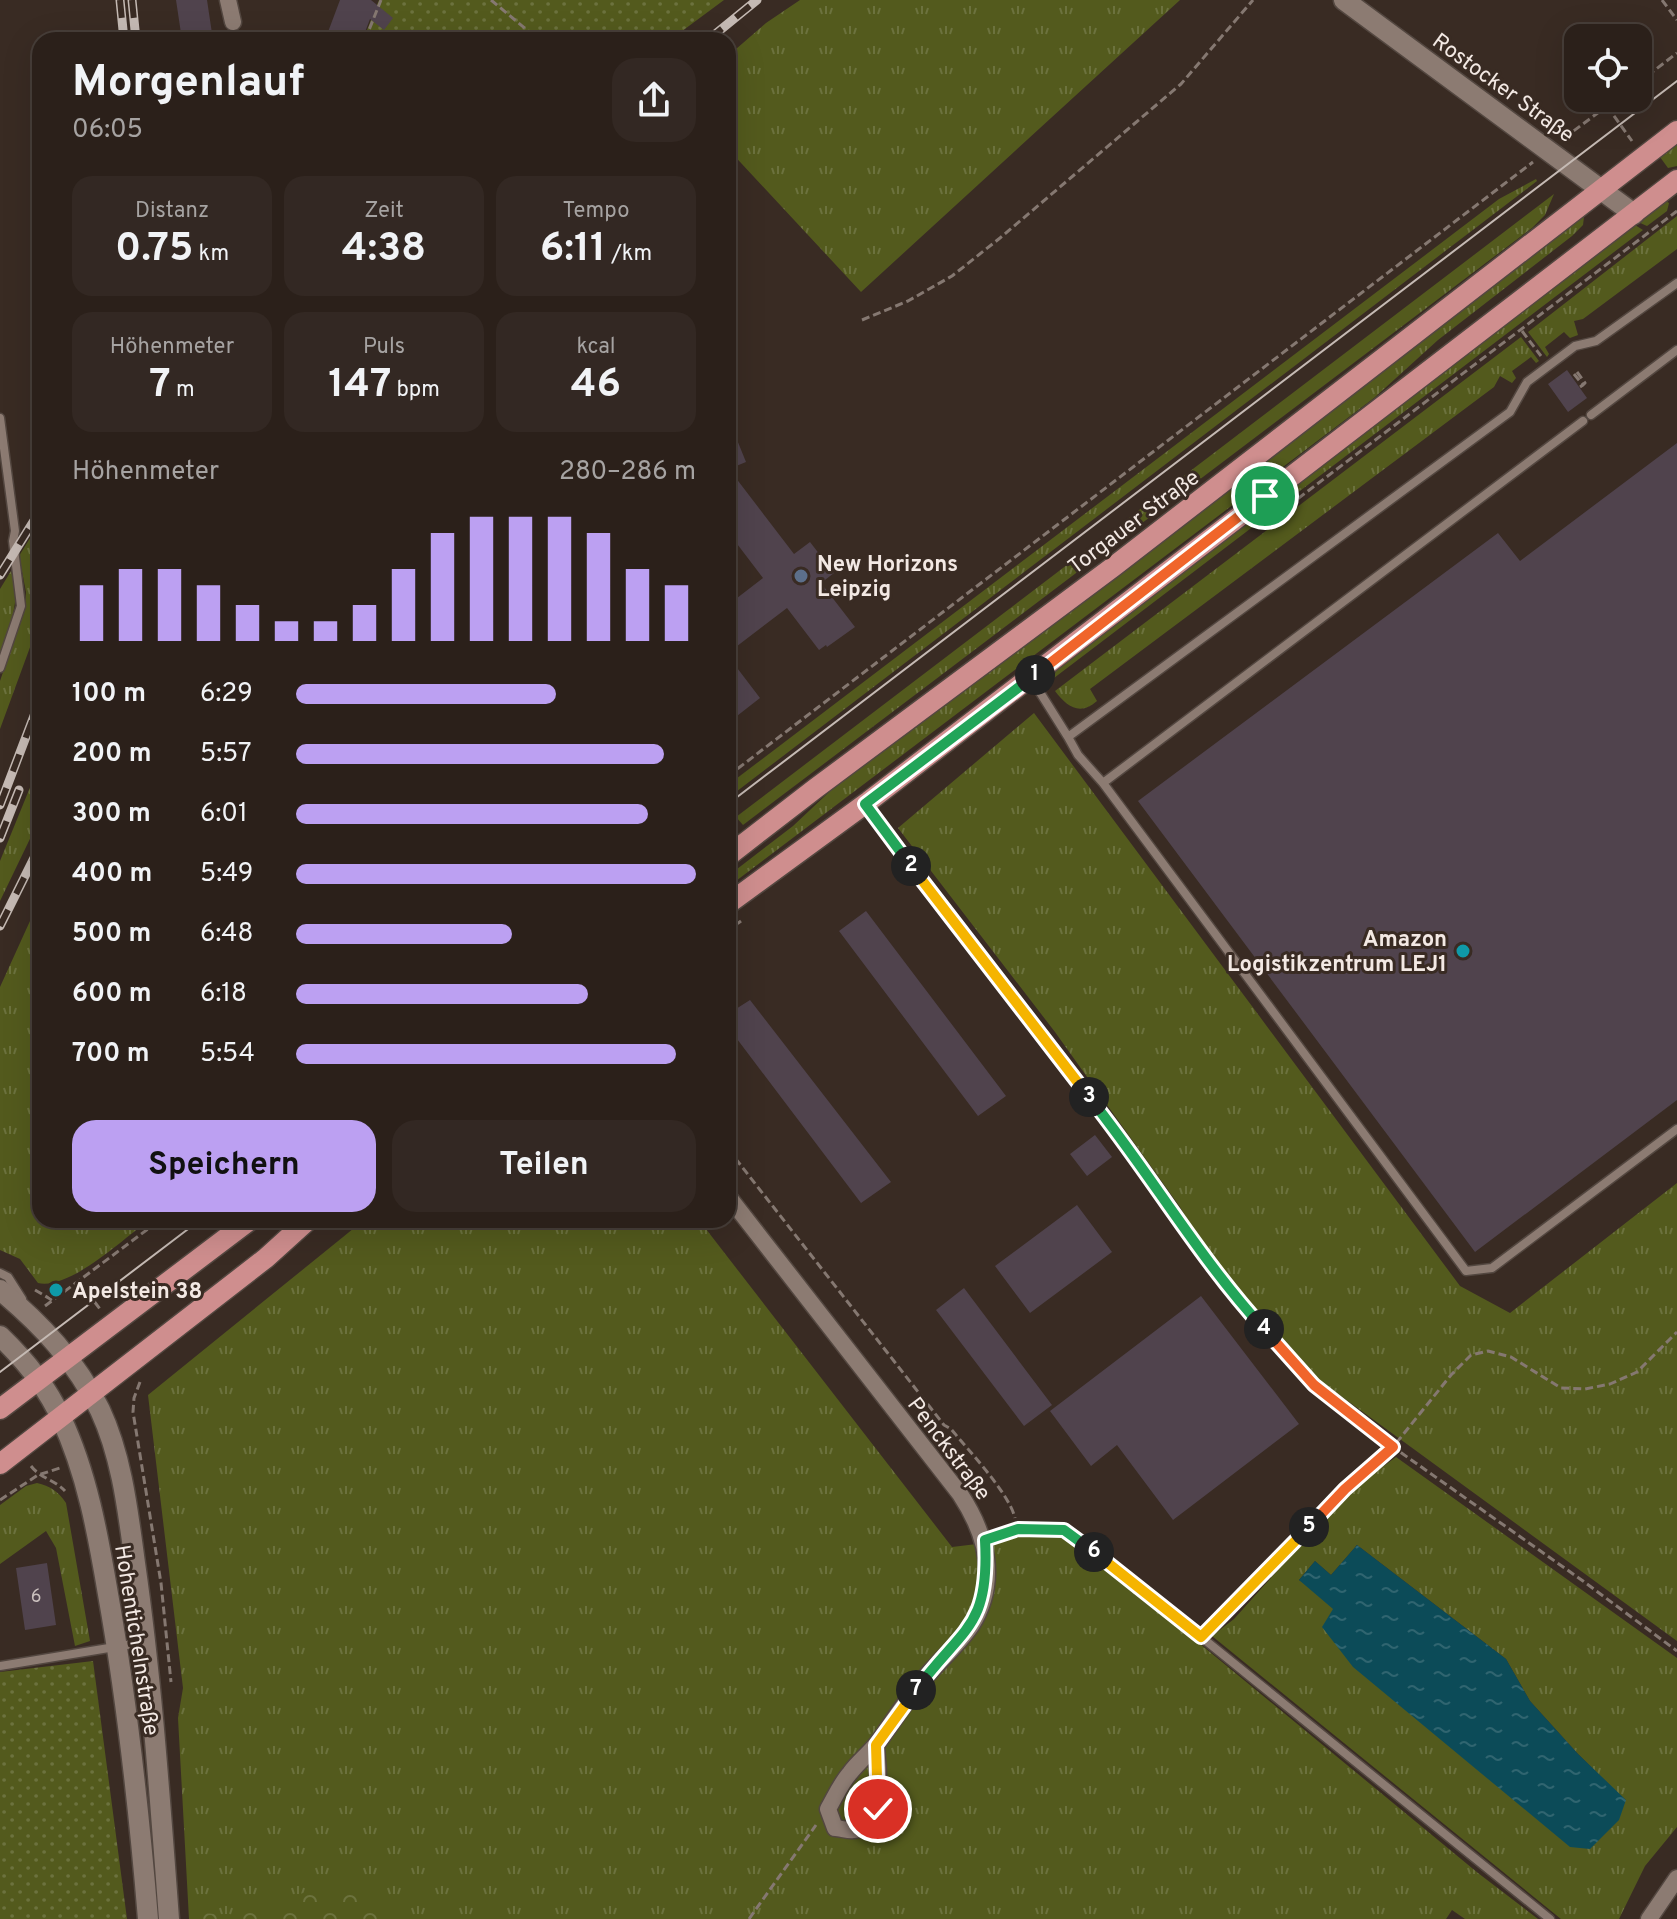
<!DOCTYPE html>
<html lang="de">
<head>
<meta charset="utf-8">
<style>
  body { margin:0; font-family:Overpass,sans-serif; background:#332823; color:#f1f3f6; height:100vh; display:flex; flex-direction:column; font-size:30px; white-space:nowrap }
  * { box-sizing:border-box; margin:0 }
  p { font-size:26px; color:#a6a3a2 }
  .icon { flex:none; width:44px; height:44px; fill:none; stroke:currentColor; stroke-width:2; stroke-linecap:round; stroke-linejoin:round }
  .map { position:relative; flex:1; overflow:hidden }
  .sheet { position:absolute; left:32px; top:32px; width:704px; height:1196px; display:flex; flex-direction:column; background:#2b201a; border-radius:24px; box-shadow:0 8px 32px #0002,0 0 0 2px #473e39 }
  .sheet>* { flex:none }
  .buttons { position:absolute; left:1564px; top:24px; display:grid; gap:16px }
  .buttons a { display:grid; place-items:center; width:88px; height:88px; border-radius:16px; background:#2b201a; box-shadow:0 8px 32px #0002,0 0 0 2px #473e39; font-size:40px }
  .pin { position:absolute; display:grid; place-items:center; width:68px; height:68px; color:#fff; margin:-34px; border:4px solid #fff; border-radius:50%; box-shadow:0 2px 8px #0007 }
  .km { position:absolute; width:40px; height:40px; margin:-20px; border-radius:50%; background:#222; color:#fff; font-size:22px; line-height:40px; text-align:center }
  .round { display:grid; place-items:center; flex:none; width:84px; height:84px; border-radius:24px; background:#332823 }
  .head { display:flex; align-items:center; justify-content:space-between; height:136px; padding:0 40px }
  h1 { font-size:44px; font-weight:700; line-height:60px }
  .figures { display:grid; grid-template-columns:repeat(3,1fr); gap:12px; height:136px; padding:8px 40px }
  .figures div { display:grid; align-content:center; border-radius:20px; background:#332823; text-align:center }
  .figures b { font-size:40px; font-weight:700 }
  .figures small { font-size:22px; font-weight:400 }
  .figures p { font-size:22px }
  .chart { height:224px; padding:16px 40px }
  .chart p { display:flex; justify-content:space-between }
  .chart svg { width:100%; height:144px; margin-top:8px; stroke:#bca0f2; stroke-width:6 }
  .button { display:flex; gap:16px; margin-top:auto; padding:16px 40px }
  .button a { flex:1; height:92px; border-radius:24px; background:#bca0f2; color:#111; font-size:32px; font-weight:700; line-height:92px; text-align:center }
  .button a+a { background:#332823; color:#f1f3f6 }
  ul { padding:0 40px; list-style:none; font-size:26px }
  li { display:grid; grid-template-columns:128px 96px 1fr; align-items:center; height:60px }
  li i { height:20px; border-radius:10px; background:#bca0f2 }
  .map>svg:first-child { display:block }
</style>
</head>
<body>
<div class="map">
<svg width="1677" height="1919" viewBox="0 0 1677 1919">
  <defs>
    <pattern id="grass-tufts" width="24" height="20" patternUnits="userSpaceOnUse" patternTransform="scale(2)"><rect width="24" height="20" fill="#535a1d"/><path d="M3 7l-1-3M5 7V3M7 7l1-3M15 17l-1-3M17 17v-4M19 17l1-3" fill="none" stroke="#6c723e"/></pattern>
    <pattern id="forest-crowns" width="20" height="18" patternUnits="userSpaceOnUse" patternTransform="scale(2)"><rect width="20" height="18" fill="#535a1d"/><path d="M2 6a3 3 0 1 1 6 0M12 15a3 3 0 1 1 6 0" fill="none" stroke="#6c723e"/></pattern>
    <pattern id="garden-dots" width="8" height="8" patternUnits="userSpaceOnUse" patternTransform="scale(2)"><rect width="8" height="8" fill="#535a1d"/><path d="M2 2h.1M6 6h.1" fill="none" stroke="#6c723e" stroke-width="1.8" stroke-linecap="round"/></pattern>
    <pattern id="water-ripples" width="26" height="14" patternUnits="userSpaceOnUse" patternTransform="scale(2)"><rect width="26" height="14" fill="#0c4b58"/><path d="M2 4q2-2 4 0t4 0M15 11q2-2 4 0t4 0" fill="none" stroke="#306570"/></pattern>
  </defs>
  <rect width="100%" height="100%" fill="#392b23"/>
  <path fill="url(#grass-tufts)" fill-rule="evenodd" d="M800,0H1180L861,292L728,149V56L766,23Z
    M1677,143V166L1668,168L1660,157Z
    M1536,179L1537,181L728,798V785L1499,199Z
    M1554,194L1545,215L1532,228L743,825L736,817Z
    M1666,201L1669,203L1667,211L1647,226L1638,222Z
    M1677,216V249L1583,319L1574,321L1578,335L1570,338L1564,332L1545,347L1549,354L1547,357L1528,332Z
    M1584,217L1583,225L1572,236L1438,340L1374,398L728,887V876L793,826L843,779L1579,218Z
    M1635,225L1643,230L1054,678L1057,666Z
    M1521,337L1539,361L1536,363L1531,357L1512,371L1516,378L1512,383L1500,376L1494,387L1090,689L1097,701C1080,716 1067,707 1055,691Z
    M40,522V620L0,729V681L25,607L26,592L19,556Z
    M11,571C22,601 10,624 0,653V589Z
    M1034,713L1460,1286L1510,1313L1677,1183V1641L1319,1380L1261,1317L1203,1246L1180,1207L1055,1032L898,828Z
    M40,763V818L0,901V861Z
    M40,899V1220H149C123,1239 70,1290 38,1283L20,1259L0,1250V987Z
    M364,1220H699L952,1547L1002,1541L1033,1533L1064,1536L1119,1577L1478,1873L1538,1919H1465L1452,1910L1446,1919H189L178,1718L183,1688L148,1395Z
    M1396,1457L1677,1658V1827L1645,1866L1619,1919H1561L1212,1636L1234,1619L1347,1493ZM1357,1545L1506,1659L1530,1701L1578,1754L1625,1800L1299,1580L1315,1561L1331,1575Z
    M37,1483C50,1486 58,1491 66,1503L90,1641L75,1646L56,1548L46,1531L0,1564V1505L26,1486Z"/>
  <path fill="url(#forest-crowns)" d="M351,1885L373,1890L377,1901V1919H196L203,1913L239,1916L279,1903L315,1888Z"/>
  <path fill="url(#garden-dots)" d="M379,0H724L670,40H363Z
    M93,1661L127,1919H0V1672Z"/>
  <path fill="url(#water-ripples)" d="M1357,1545L1506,1659L1530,1701L1578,1754L1626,1800L1619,1820L1590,1849L1570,1847L1353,1667L1322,1627L1333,1609L1299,1580L1315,1561L1331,1575Z"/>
  <path fill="#50434d" d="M176,0H207L213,40H182Z
    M340,0H371L393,18L384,30L370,19L362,40H325Z
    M1567,370L1587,398L1568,412L1548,384Z
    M729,420L746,462L729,469L794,554L810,542L834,573L821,583L855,627L827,647L826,645L819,650L787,608L728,653V605L763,578L728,532Z
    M1677,443V1100L1475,1252L1138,801L1498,533L1520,561Z
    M728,656L760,698L728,723Z
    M866,911L1006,1096L978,1116L839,931Z
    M750,1000L891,1182L861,1203L728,1027V1014Z
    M1095,1135L1112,1157L1087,1176L1070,1154Z
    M1077,1205L1112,1252L1030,1313L995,1266Z
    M964,1288L1052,1405L1024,1426L936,1310Z
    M1201,1296L1299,1424L1173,1520L1117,1445L1091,1466L1050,1411Z
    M47,1563L56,1625L25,1630L16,1568Z"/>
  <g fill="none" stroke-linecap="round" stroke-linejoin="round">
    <defs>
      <path id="lane" d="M1591,415L1677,350
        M0,418L15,531L13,541L21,606L0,668
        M1031,678L1068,737L1510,412L1527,382L1575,346L1596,341L1677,283
        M1068,737L1078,755L1103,783L1583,421
        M1103,783L1466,1271L1492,1268L1677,1129
        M866,805L1045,1041L1124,1141L1198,1250
        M0,1273L8,1277L22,1299
        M985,1540L1018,1529L1064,1530L1122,1573L1550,1919
        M0,1666L145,1642"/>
      <path id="street" d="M228,0L233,22
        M728,1196L960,1494C987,1535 999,1582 971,1626C956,1648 934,1665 918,1686C904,1704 892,1723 879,1741C870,1753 859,1761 850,1773C841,1783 835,1797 828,1809L835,1828C840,1828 849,1831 854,1830C888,1826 877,1769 876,1745
        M1649,1919L1677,1878"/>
      <path id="secondary" d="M1344,0L1634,214
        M0,1290C41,1324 76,1361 100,1410C122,1457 128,1512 135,1563C152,1681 160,1800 169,1919
        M0,1336C25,1360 47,1387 61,1418C87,1473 98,1535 108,1594C127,1701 139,1810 148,1919"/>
      <path id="primary" d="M728,856L816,788L1113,567L1677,131
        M728,904L869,801L1677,180
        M0,1409L250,1220
        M0,1464L266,1258L308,1220"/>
    </defs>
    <use href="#lane" stroke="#534740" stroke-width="11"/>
    <use href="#street" stroke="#534740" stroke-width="19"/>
    <use href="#secondary" stroke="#534740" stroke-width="23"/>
    <use href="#primary" stroke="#534740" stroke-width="23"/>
    <path stroke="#857871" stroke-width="3" stroke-dasharray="8 4" stroke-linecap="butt" d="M491,0L539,40
      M1662,0L1677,20
      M365,40L381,0
      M1638,83L1677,53
      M1607,106L1632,141
      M1564,138L1618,98
      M862,320L908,301L952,276L1000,238L1181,84L1253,0
      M1522,331L1541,356
      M1577,372L1585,383L1583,385
      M1574,374L1583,385L1580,387
      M1279,513L1677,211
      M728,776L1533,162
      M728,931L741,921
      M728,1149L944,1425L951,1429C969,1451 1009,1493 1015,1518
      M1206,1259L1256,1321L1314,1385L1393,1447L1583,1581L1677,1651
      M80,1283L100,1309
      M35,1290L52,1300
      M45,1306L160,1220
      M140,1382L134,1398L133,1412L161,1583L171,1682
      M31,1466C40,1478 55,1480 65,1491
      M0,1500L38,1475L60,1468
      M1209,1629L1345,1489L1393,1447L1451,1375L1471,1355L1488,1351L1511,1357L1561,1388L1585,1389L1610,1384L1637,1372L1677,1332
      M749,1919L816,1825"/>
    <use href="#lane" stroke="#8c7b72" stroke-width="8"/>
    <use href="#street" stroke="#8c7b72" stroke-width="16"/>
    <use href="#secondary" stroke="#8c7b72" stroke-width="20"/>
    <use href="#primary" stroke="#cf8e8e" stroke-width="20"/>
    <path stroke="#c5bab4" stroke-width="2" d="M728,804L1677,81
      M0,1372L200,1220"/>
    <defs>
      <path id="rail" d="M120,0L124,40
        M132,0L136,40
        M708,40L757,0
        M0,575L40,511
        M0,805L40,700
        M0,838L19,790
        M0,926L40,846"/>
    </defs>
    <use href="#rail" stroke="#c5bab4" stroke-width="9"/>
    <use href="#rail" stroke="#392b23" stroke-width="6" stroke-dasharray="18" stroke-linecap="butt"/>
  </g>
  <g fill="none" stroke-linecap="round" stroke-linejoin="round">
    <defs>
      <path id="split-1" d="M1035,675L1265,496"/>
      <path id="split-2" d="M911,866L865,804L1035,675"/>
      <path id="split-3" d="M911,866L1089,1097"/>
      <path id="split-4" d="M1089,1097C1150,1173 1198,1257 1264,1329"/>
      <path id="split-5" d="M1264,1329L1314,1385L1393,1447L1345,1489L1309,1527"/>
      <path id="split-6" d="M1094,1552L1201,1637L1309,1527"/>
      <path id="split-7" d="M916,1690C962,1627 990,1629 985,1540L1018,1529L1064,1530L1094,1552"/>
      <path id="split-8" d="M878,1809L876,1745L916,1690"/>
    </defs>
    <use href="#split-1" stroke="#fff" stroke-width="16"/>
    <use href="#split-2" stroke="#fff" stroke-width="16"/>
    <use href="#split-3" stroke="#fff" stroke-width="16"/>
    <use href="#split-4" stroke="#fff" stroke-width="16"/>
    <use href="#split-5" stroke="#fff" stroke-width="16"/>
    <use href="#split-6" stroke="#fff" stroke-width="16"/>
    <use href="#split-7" stroke="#fff" stroke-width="16"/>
    <use href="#split-8" stroke="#fff" stroke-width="16"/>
    <use href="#split-1" stroke="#f0652b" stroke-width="10"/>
    <use href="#split-2" stroke="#22a559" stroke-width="10"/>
    <use href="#split-3" stroke="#f5b400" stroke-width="10"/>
    <use href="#split-4" stroke="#22a559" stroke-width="10"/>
    <use href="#split-5" stroke="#f0652b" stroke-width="10"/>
    <use href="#split-6" stroke="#f5b400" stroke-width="10"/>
    <use href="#split-7" stroke="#22a559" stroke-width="10"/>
    <use href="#split-8" stroke="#f5b400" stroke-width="10"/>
  </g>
  <circle fill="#5c6f8a" stroke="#392b23" stroke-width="3" cx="801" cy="576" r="8"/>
  <g fill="#0f9aa8" stroke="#392b23" stroke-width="3">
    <circle cx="1463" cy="951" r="8"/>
    <circle cx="56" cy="1290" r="8"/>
  </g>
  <g text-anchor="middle" stroke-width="6" stroke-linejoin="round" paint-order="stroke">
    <g font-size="18" fill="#cac0be">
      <text x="36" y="1602">6</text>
    </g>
    <g font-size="22" fill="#f3e9e4" stroke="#392b23">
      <text transform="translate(1504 87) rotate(36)" y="8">Rostocker Straße</text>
      <text transform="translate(1133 521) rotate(-37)" y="8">Torgauer Straße</text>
      <text transform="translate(950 1448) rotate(53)" y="8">Penckstraße</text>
      <text transform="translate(138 1640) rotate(81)" y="8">Hohentichelnstraße</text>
    </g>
    <g font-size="22" font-weight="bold" fill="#f3e9e4" stroke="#392b23" text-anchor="start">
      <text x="817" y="571">New Horizons<tspan x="817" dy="25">Leipzig</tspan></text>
      <text x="1447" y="946" text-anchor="end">Amazon<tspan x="1447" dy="25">Logistikzentrum LEJ1</tspan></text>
      <text x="72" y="1298">Apelstein 38</text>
    </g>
  </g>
</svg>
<div class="buttons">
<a><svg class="icon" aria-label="locate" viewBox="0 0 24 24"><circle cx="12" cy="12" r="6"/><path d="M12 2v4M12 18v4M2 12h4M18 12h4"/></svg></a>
</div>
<div class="pin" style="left:1265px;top:496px;background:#1e9e55"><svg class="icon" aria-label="arrive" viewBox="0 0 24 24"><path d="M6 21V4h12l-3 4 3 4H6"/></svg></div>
<div class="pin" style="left:878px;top:1809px;background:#d93025"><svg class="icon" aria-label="check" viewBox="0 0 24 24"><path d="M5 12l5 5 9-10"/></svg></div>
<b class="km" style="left:1035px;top:675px">1</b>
<b class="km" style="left:911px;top:866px">2</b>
<b class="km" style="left:1089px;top:1097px">3</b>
<b class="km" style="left:1264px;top:1329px">4</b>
<b class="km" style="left:1309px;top:1527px">5</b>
<b class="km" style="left:1094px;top:1552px">6</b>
<b class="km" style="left:916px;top:1690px">7</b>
<section class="sheet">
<div class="head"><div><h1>Morgenlauf</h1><p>06:05</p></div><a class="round"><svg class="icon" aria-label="share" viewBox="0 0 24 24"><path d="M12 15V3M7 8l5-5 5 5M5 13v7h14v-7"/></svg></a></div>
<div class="figures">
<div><p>Distanz</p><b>0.75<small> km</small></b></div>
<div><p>Zeit</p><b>4:38</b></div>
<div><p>Tempo</p><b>6:11<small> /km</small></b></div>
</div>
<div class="figures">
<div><p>Höhenmeter</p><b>7<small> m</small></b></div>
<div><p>Puls</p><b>147<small> bpm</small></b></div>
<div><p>kcal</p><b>46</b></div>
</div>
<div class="chart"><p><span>Höhenmeter</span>280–286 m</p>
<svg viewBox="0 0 160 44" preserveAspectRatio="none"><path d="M5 44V27M15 44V22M25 44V22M35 44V27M45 44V33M55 44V38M65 44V38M75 44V33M85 44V22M95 44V11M105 44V6M115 44V6M125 44V6M135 44V11M145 44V22M155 44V27"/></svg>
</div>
<ul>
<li><b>100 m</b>6:29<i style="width:65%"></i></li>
<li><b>200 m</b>5:57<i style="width:92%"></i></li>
<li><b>300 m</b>6:01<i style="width:88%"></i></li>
<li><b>400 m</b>5:49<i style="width:100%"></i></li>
<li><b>500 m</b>6:48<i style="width:54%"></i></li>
<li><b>600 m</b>6:18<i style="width:73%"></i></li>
<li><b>700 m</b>5:54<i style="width:95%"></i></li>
</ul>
<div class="button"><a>Speichern</a><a>Teilen</a></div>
</section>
</div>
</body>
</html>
